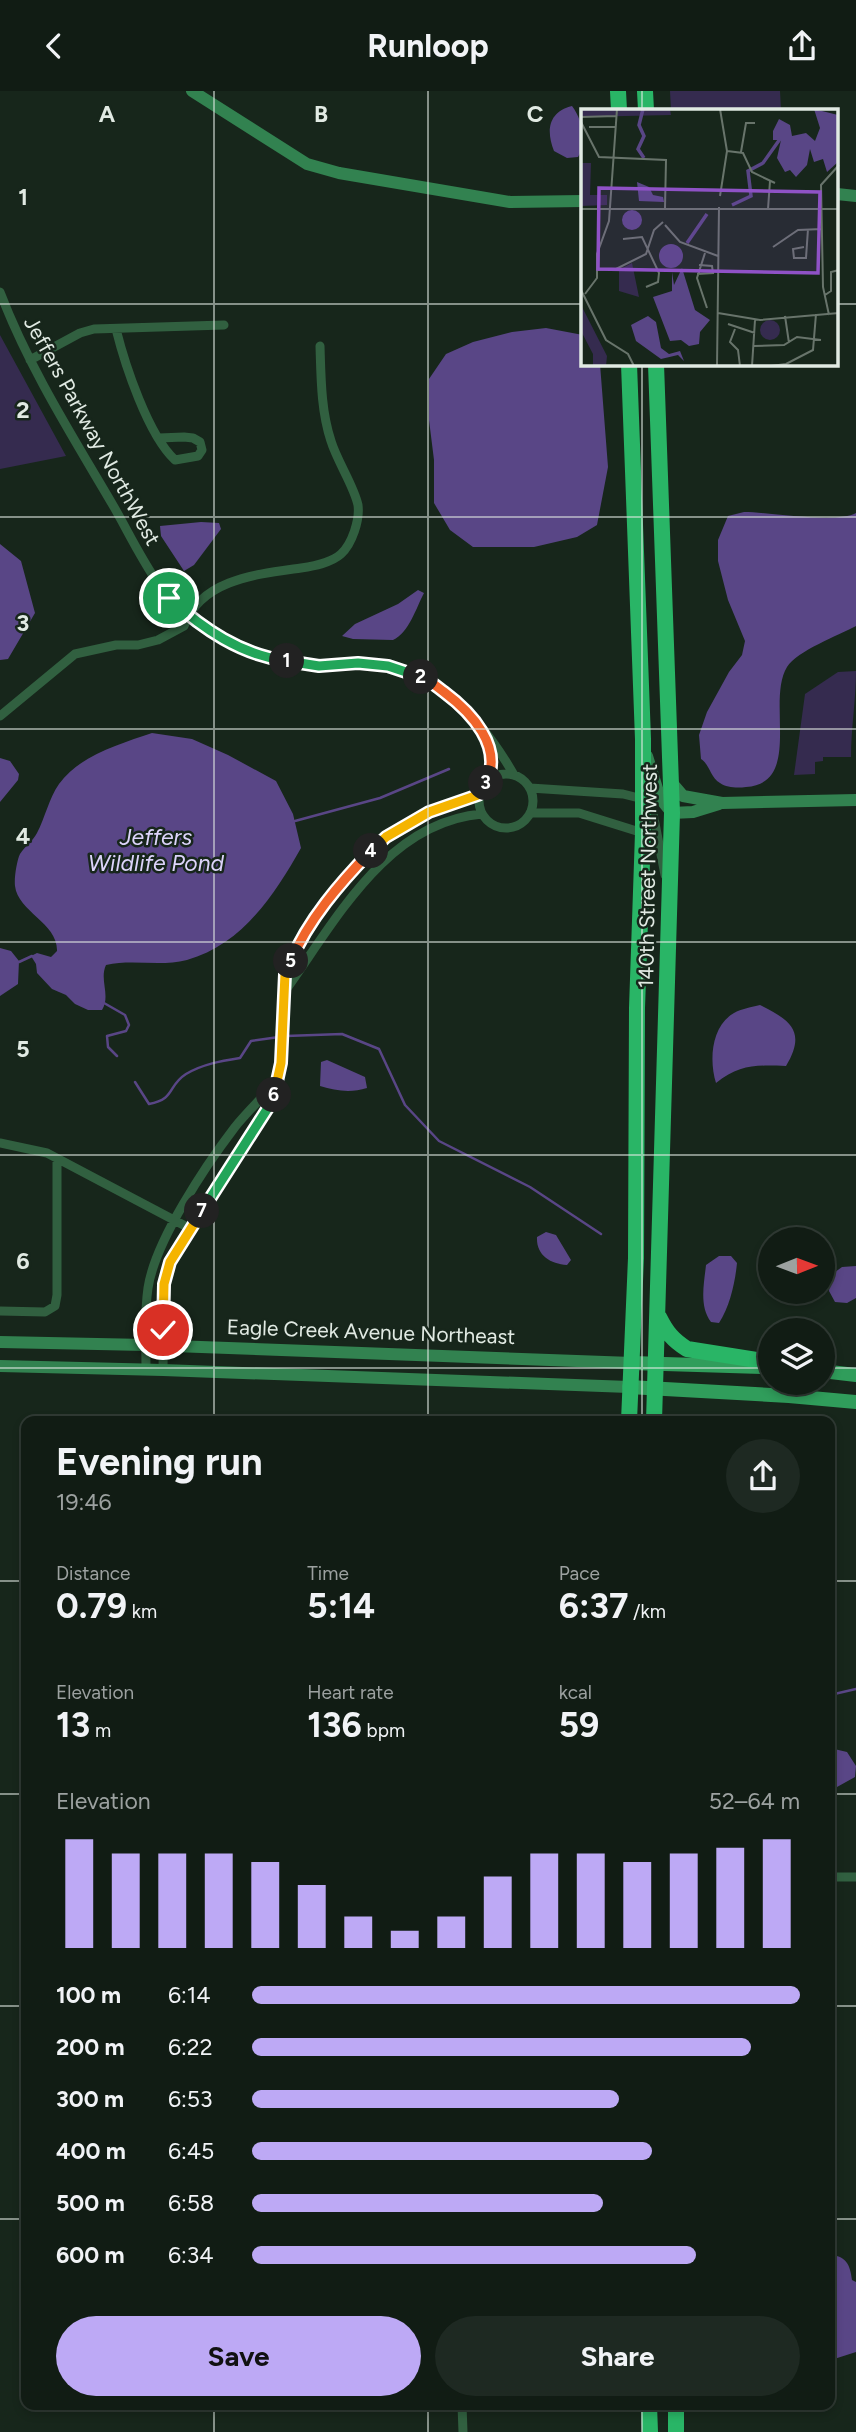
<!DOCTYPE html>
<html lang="en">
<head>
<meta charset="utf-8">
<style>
  body { margin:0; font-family:Figtree,sans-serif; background:#1e2922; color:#f1f3f6; height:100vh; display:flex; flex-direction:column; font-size:26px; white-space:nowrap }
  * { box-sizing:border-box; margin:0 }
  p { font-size:23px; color:#9ca1a0 }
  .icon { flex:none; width:38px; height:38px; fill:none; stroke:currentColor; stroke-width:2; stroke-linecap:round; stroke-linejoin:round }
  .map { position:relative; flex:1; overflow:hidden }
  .side { position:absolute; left:21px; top:1325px; width:814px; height:994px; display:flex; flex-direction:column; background:#111c14; border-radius:14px; box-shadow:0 4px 10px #0003,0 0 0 2px #303a34 }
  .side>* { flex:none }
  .needle { width:46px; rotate:89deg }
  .buttons { position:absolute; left:758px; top:1136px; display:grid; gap:14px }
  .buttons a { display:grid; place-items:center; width:77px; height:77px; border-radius:50%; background:#111c14; box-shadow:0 4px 10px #0003,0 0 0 2px #303a34; font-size:35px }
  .pin { position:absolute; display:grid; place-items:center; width:60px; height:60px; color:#fff; margin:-30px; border:4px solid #fff; border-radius:50%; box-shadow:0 2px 7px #0007 }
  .km { position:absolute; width:35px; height:35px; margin:-18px; border-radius:50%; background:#222; color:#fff; font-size:19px; line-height:35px; text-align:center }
  .round { display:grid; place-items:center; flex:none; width:74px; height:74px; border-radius:37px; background:#1e2922 }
  .head { display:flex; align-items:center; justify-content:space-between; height:119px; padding:0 35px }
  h1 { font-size:38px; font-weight:700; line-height:52px }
  .stats { display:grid; grid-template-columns:repeat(3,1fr); gap:10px; height:119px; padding:7px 35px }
  .stats div { display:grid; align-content:center }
  .stats b { font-size:35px; font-weight:700 }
  .stats small { font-size:19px; font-weight:400 }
  .stats p { font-size:19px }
  .chart { height:196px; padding:14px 35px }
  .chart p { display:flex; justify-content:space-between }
  .chart svg { width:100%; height:126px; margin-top:7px; stroke:#bda9f5; stroke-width:6 }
  .cta { display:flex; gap:14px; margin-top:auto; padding:14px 35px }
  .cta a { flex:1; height:80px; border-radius:42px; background:#bda9f5; color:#111; font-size:28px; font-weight:700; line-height:80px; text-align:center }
  .cta a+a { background:#1e2922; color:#f1f3f6 }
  ul { padding:0 35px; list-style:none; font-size:23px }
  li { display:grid; grid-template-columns:112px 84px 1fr; align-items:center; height:52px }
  li i { height:18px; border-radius:9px; background:#bda9f5 }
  header { display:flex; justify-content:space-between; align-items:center; height:91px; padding:0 35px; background:#111c14; font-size:32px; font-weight:700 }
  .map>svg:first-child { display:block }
</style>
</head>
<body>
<header><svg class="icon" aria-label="back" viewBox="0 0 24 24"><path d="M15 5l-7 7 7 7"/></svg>Runloop<svg class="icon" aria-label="share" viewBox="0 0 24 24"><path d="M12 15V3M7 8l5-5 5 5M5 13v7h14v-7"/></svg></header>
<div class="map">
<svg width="856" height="2341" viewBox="0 0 856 2341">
  <rect width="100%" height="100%" fill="#17261b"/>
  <path fill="#352b4f" d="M670,0H780L781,19H671Z
    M0,244L66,365L0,378Z
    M856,580C856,609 851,637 851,666H823V670L815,671V683L794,684L805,603L838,581Z
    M231,2314H401L400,2316C367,2323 335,2317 302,2316C278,2316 253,2320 231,2314Z"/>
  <path fill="#594686" d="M572,15C582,28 588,51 578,66L567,67L554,60C546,40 548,21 572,15Z
    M546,237L583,244V273H600L608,376L597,434L577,446L534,456H473L450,439L434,412V369L429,329V288L446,263L473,251L512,241Z
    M744,421C771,421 836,433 856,422V535C839,544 797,560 787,576C766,610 803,692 746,696C738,697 727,697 720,692C710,686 710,674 701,668L699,644L707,621L729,581L742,564L745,550L728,509L718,470V449L728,425Z
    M201,431L219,432L221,438L194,474L184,480L161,445L160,435Z
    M0,453L21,470L35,522L8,568L0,569Z
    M418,499L424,502C416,517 409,542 393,549L353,548L342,545L355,533L398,513Z
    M152,642L192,648L228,664L276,690L293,723L301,757C275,803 242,854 187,869C160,876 133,868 106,874C99,889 111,904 102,919H88L75,913L66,904L52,898L37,882L36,873L31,865L37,862L51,866L57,860C58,832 18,821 15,795C14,787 17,769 20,763C25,755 33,750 37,742C45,727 49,707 59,693C80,664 120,653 152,642Z
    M0,667L10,670L19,683L18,689L0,711Z
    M0,857L11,860L19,870L18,893L0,905Z
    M760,914C790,929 807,940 786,975C757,974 740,973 716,992C709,970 711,935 734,922C741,918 752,916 760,914Z
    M327,969L365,986L367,997C351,1002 336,1000 320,995L321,971Z
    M546,1141L556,1144L571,1169L567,1174C550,1173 536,1164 537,1146Z
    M719,1165H731L737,1172C735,1192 730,1215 719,1232L711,1231C699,1215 704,1193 706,1174Z
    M856,1175V1207L847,1212L835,1211L829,1200L831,1184L842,1176Z
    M830,1657L847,1661L856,1675L855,1686L837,1696L830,1697Z
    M830,2164C846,2165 850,2173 852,2189L856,2191V2261L831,2269Z"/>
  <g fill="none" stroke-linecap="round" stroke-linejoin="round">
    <path stroke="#594686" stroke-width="2.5" d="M295,730L380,707L449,678
      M19,871L32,865
      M104,912L125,924L129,934L126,940L107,945L108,956L117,965
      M286,945L342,943L379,958L405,1014L439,1050L530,1096L601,1143
      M135,991L149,1013C176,1008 167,995 186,983C203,973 221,970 240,967L251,950L279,946
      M830,1604L856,1598"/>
    <path stroke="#316040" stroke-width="9" d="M0,201C29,277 73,346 114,416C138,458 159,508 201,536C236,558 278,575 320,575C343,575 366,570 389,575C445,588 486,635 514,684
      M116,238C125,274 148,344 175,369L198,365L202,359L200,351L193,347L184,346L159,347
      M30,269L80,242L94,238L224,234
      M0,625L75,563L116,554H138L158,549L184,535C201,488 258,483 301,477C314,475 331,472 341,463C352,453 360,429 358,414C354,395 337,370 331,350C321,320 321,287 320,255
      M486,649L491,670L487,690
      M479 710a27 27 0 1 1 54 0a27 27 0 1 1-54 0Z
      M530,697L623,703L643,708L653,722L665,784
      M530,722H579L643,742
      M285,900C335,831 386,731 482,723
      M0,1052L47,1062L191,1138
      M0,1220L45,1221L55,1215L57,1204V1068
      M146,1278C146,1252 144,1224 148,1197C155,1150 206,1074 235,1036C247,1021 262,1007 275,992
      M163,1279L164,1193L170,1171L273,1009L275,992L281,972L285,883L295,860L322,816L354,777L386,746L429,721L478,704
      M830,1786H856
      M462,2314L463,2341"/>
    <path stroke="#328250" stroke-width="12" d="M192,0L307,73L339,82L510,111L583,110
      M837,103L856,105
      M647,665L660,707L672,722L693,721L719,713
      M671,691L683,705L722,712L856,709
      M0,1251L146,1254L632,1272
      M0,1275L163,1279L629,1296"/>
    <path stroke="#309d5b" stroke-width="14" d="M632,1272L762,1276
      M822,1280L856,1284
      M629,1296L789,1305L856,1311"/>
    <path stroke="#29b566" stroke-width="16" d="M618,0L619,19
      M645,0L646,19
      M659,1226C667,1242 673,1249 687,1258L770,1271
      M629,1330L636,1167L637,917L643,742V648L629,273
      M654,1330L672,722L656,273
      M649,2314L650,2341
      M676,2314V2341"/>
  </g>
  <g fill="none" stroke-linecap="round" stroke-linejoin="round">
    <defs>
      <path id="split-1" d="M169,507C203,538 241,564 287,570"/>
      <path id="split-2" d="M287,570L319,575L358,572L388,575L421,586"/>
      <path id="split-3" d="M421,586C430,589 437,596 444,601C471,621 504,656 486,692"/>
      <path id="split-4" d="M371,760L386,746L429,721L478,704L486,692"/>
      <path id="split-5" d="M291,870C308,829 340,792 371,760"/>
      <path id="split-6" d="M274,1004L281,972L285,883L291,870"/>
      <path id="split-7" d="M202,1120L273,1009L274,1004"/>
      <path id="split-8" d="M163,1239L164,1193L170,1171L202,1120"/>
    </defs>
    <use href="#split-1" stroke="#fff" stroke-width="14"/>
    <use href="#split-2" stroke="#fff" stroke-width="14"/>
    <use href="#split-3" stroke="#fff" stroke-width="14"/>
    <use href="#split-4" stroke="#fff" stroke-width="14"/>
    <use href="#split-5" stroke="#fff" stroke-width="14"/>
    <use href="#split-6" stroke="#fff" stroke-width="14"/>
    <use href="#split-7" stroke="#fff" stroke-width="14"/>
    <use href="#split-8" stroke="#fff" stroke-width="14"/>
    <use href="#split-1" stroke="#22a559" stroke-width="9"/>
    <use href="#split-2" stroke="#22a559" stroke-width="9"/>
    <use href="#split-3" stroke="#f0652b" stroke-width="9"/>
    <use href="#split-4" stroke="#f5b400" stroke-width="9"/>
    <use href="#split-5" stroke="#f0652b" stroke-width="9"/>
    <use href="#split-6" stroke="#f5b400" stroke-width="9"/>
    <use href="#split-7" stroke="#22a559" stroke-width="9"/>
    <use href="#split-8" stroke="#f5b400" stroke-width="9"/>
  </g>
  <path fill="none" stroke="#e1eae3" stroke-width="2" stroke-opacity="0.55" d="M214,0V1330M428,0V1330M642,0V19M0,213H583M837,213H856M642,273V1330M0,426H856M0,638H856M0,851H856M0,1064H856M0,1277H770M822,1277H856M0,1490H26M830,1490H856M0,1703H26M830,1703H856M0,1915H26M830,1915H856M0,2128H26M830,2128H856M214,2314V2341M428,2314V2341M642,2314V2341"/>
  <g text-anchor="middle" stroke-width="5" stroke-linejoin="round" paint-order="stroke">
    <g font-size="21" fill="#e1eae3" stroke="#17261b">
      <text transform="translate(92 340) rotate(61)" y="7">Jeffers Parkway NorthWest</text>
      <text transform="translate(648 785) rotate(-89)" y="7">140th Street Northwest</text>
      <text transform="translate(371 1241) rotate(2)" y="7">Eagle Creek Avenue Northeast</text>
    </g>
    <g font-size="23" font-style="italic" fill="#ddd4fb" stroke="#17261b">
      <text x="156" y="754">Jeffers<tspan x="156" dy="26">Wildlife Pond</tspan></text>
    </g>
  </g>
  <g transform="translate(581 18)">
    <rect width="257" height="257" fill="#17261b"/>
    <path d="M0,0H89L90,6L0,8ZM0,54H10L9,86H26V96L0,97ZM51,154L58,188L38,182V161ZM0,196L26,247L25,257H12V245L0,222ZM179 221a10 10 0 1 1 20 0a10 10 0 1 1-20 0Z" fill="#352b4f"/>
    <path d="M233,0L257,6V53L246,63L242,50L233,53L229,40L226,56L215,68L209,61L204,63L196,49L200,31H192V22L198,10L209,16L211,27L225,24L234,32L239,19ZM56,73L68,78L72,86L82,88L83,93L58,92ZM41 111a10 10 0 1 1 20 0a10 10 0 1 1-20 0ZM78 147a12 12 0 1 1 24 0a12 12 0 1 1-24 0ZM101,159L114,201L129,211L119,223L118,235L108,237L100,231L89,232L72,188L91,182V163L93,176ZM67,207L75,213L80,239L88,245L99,242L103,252L97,246L80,250L55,232L50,216Z" fill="#594686"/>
    <path fill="none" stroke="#594686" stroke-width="3.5" d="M62,0L58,16L63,27L57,40L63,49M151,96L170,87L167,62L182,54L199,30M106,134L126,105"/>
    <path fill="none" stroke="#68746b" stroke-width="2" d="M0,8L35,7M0,13L18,48L85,51L84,99M8,18H35M146,42L162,44L171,63L194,74M160,43L165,14H174M139,87L146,42L139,0M0,100H258M187,100L189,72M84,116L99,133L137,147M42,130L61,128L78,164L77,173L65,178M192,138L217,121L241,120M223,138L212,140L213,149H225L227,120M124,144L116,169L126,199M16,161L35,160L65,145L73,121L82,113M116,165L132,164L131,157L118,156M0,181L25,231L47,245L53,257M4,185L16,169V145L28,112L36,0M244,186L250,182V163L258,161M137,204L179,211L258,204M248,206L242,178L240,76L258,56M204,207L208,234M147,215L174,224M154,220L149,233L157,241L159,257M173,237L203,236L216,228L240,231M136,257L138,98M171,257L174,211M190,257L205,255L232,241L235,205"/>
    <path fill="#8f52c6" fill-opacity="0.15" stroke="#8f52c6" stroke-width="3.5" d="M18,79L239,83L237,164L17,160Z"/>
    <rect width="257" height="257" fill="none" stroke="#e1eae3" stroke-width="3.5"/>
  </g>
  <g font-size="23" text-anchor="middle" font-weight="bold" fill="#e1eae3" stroke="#17261b" stroke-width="5" stroke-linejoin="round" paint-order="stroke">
    <text x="107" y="31">A</text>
    <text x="321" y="31">B</text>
    <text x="535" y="31">C</text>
    <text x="23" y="114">1</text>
    <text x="23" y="327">2</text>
    <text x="23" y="540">3</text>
    <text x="23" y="753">4</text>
    <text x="23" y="966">5</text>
    <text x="23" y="1178">6</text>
  </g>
</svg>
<div class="buttons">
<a><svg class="needle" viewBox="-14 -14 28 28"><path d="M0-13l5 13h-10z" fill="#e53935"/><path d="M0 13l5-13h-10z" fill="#9ca1a0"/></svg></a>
<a><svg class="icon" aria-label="layers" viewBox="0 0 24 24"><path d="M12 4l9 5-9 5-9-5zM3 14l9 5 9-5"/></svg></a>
</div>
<div class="pin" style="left:169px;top:507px;background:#1e9e55"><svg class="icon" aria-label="arrive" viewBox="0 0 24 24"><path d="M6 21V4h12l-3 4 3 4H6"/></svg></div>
<div class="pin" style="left:163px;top:1239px;background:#d93025"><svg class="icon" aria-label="check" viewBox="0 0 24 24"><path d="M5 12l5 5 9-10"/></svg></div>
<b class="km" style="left:287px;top:570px">1</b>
<b class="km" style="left:421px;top:586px">2</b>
<b class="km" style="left:486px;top:692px">3</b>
<b class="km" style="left:371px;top:760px">4</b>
<b class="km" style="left:291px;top:870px">5</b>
<b class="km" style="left:274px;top:1004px">6</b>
<b class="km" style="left:202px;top:1120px">7</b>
<section class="side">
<div class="head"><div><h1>Evening run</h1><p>19:46</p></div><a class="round"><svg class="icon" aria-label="share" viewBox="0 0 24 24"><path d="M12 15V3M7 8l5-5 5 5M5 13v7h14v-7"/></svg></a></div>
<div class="stats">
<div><p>Distance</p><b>0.79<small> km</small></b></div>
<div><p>Time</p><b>5:14</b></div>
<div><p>Pace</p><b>6:37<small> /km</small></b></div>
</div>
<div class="stats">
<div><p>Elevation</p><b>13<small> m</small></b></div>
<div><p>Heart rate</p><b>136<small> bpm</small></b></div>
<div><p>kcal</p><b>59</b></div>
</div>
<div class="chart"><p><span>Elevation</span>52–64 m</p>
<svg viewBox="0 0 160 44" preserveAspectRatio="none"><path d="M5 44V6M15 44V11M25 44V11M35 44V11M45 44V14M55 44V22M65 44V33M75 44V38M85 44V33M95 44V19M105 44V11M115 44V11M125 44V14M135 44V11M145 44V9M155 44V6"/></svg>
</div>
<ul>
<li><b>100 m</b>6:14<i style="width:100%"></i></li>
<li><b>200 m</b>6:22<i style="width:91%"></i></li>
<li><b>300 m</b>6:53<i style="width:67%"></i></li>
<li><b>400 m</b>6:45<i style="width:73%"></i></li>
<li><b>500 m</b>6:58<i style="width:64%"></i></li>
<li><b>600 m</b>6:34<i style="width:81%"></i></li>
</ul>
<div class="cta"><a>Save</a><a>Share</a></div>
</section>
</div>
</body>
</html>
